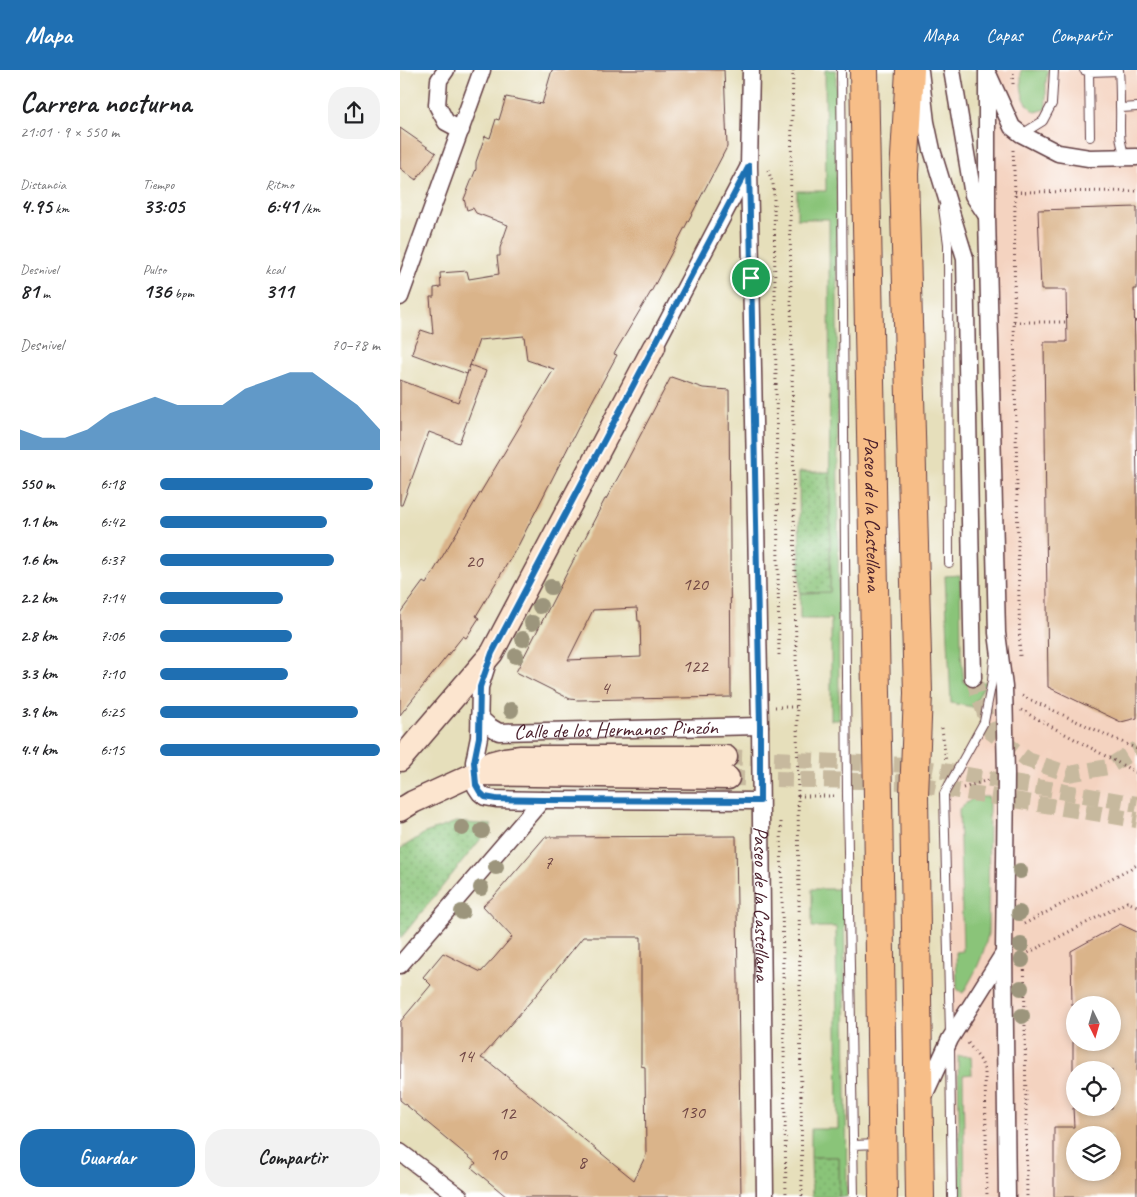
<!DOCTYPE html>
<html lang="es">
<head>
<meta charset="utf-8">
<style>
  body { margin:0; font-family:Caveat,sans-serif; background:#f2f2f2; color:#202124; height:100vh; display:flex; flex-direction:column; font-size:19px; white-space:nowrap }
  * { box-sizing:border-box; margin:0 }
  p { font-size:16px; color:#757577 }
  .icon { flex:none; width:28px; height:28px; fill:none; stroke:currentColor; stroke-width:2; stroke-linecap:round; stroke-linejoin:round }
  .map { position:relative; flex:1; overflow:hidden }
  .panel { display:flex; flex-direction:column; background:#fff; width:400px }
  .panel>* { flex:none }
  .needle { width:32px; rotate:175deg }
  .buttons { position:absolute; left:666px; top:926px; display:grid; gap:10px }
  .buttons a { display:grid; place-items:center; width:55px; height:55px; border-radius:50%; background:#fff; box-shadow:0 2px 8px #0003; font-size:25px }
  .pin { position:absolute; display:grid; place-items:center; width:42px; height:42px; color:#fff; margin:-21px; border:2px solid #fff; border-radius:50%; box-shadow:0 1px 5px #0007 }
  .round { display:grid; place-items:center; flex:none; width:52px; height:52px; border-radius:20px; background:#f2f2f2 }
  .overview { display:flex; align-items:center; justify-content:space-between; height:85px; padding:0 20px }
  h1 { font-size:28px; font-weight:800; line-height:38px }
  .stats { display:grid; grid-template-columns:repeat(3,1fr); gap:8px; height:85px; padding:5px 20px }
  .stats div { display:grid; align-content:center }
  .stats b { font-size:21px; font-weight:800 }
  .stats small { font-size:14px; font-weight:400 }
  .stats p { font-size:14px }
  .chart { height:140px; padding:10px 20px }
  .chart p { display:flex; justify-content:space-between }
  .chart svg { width:100%; height:90px; margin-top:5px; fill:#1f6fb2; opacity:.7 }
  .primary-button { display:flex; gap:10px; margin-top:auto; padding:10px 20px }
  .primary-button a { flex:1; height:58px; border-radius:20px; background:#1f6fb2; color:#fff; font-size:20px; font-weight:800; line-height:58px; text-align:center }
  .primary-button a+a { background:#f2f2f2; color:#202124 }
  ul { padding:0 20px; list-style:none; font-size:16px }
  li { display:grid; grid-template-columns:80px 60px 1fr; align-items:center; height:38px }
  li i { height:12px; border-radius:6px; background:#1f6fb2 }
  header { display:flex; align-items:center; gap:30px; box-sizing:border-box; height:70px; padding:0 25px; background:#1f6fb2; color:#fff }
  header strong { font-size:24px }
  nav { display:flex; gap:28px; margin-inline-start:auto; font-size:18px }
  main { display:flex; flex:1; min-height:0 }
  .map>svg:first-child { display:block }
</style>
</head>
<body>
<header>
<strong>Mapa</strong>
<nav><a>Mapa</a><a>Capas</a><a>Compartir</a></nav>
</header>
<main>
<section class="panel">
<div class="overview"><div><h1>Carrera nocturna</h1><p>21:01 · 9 × 550 m</p></div><a class="round"><svg class="icon" aria-label="share" viewBox="0 0 24 24"><path d="M12 15V3M7 8l5-5 5 5M5 13v7h14v-7"/></svg></a></div>
<div class="stats">
<div><p>Distancia</p><b>4.95<small> km</small></b></div>
<div><p>Tiempo</p><b>33:05</b></div>
<div><p>Ritmo</p><b>6:41<small> /km</small></b></div>
</div>
<div class="stats">
<div><p>Desnivel</p><b>81<small> m</small></b></div>
<div><p>Pulso</p><b>136<small> bpm</small></b></div>
<div><p>kcal</p><b>311</b></div>
</div>
<div class="chart"><p><span>Desnivel</span>70–78 m</p>
<svg viewBox="0 0 160 44" preserveAspectRatio="none"><path d="M0 44V34L10 38L20 38L30 34L40 26L50 22L60 18L70 22L80 22L90 22L100 14L110 10L120 6L130 6L140 14L150 22L160 34V44z"/></svg>
</div>
<ul>
<li><b>550 m</b>6:18<i style="width:97%"></i></li>
<li><b>1.1 km</b>6:42<i style="width:76%"></i></li>
<li><b>1.6 km</b>6:37<i style="width:79%"></i></li>
<li><b>2.2 km</b>7:14<i style="width:56%"></i></li>
<li><b>2.8 km</b>7:06<i style="width:60%"></i></li>
<li><b>3.3 km</b>7:10<i style="width:58%"></i></li>
<li><b>3.9 km</b>6:25<i style="width:90%"></i></li>
<li><b>4.4 km</b>6:15<i style="width:100%"></i></li>
</ul>
<div class="primary-button"><a>Guardar</a><a>Compartir</a></div>
</section>
<div class="map">
<svg width="737" height="1127" viewBox="0 0 737 1127">
  <defs>
    <pattern id="park-dots" width="8" height="8" patternUnits="userSpaceOnUse" patternTransform="scale(1.25)"><rect width="8" height="8" fill="#8ac479"/><path d="M2 2h.1M6 6h.1" fill="none" stroke="#739f63" stroke-width="1.8" stroke-linecap="round"/></pattern>
  </defs>
  <rect width="100%" height="100%" fill="#fff"/>
  <filter id="ink" filterUnits="userSpaceOnUse"><feTurbulence type="fractalNoise" baseFrequency=".02" numOctaves="2"/><feDisplacementMap in="SourceGraphic" scale="10" xChannelSelector="R" yChannelSelector="G"/><feConvolveMatrix kernelMatrix="1 2 1 2 8 2 1 2 1" color-interpolation-filters="sRGB"/></filter>
  <filter id="wash" filterUnits="userSpaceOnUse"><feTurbulence type="fractalNoise" baseFrequency=".0096" numOctaves="4" result="noise"/><feDisplacementMap in="SourceGraphic" scale="20" xChannelSelector="R" yChannelSelector="G"/><feGaussianBlur stdDeviation="1.12" result="paint"/><feColorMatrix in="noise" values="0 0 0 0 0 0 0 0 0 0 0 0 0 0 0 0 0 1.4 0 .05"/><feComposite in="paint" operator="in"/></filter>
  <g filter="url(#wash)">
    <rect width="100%" height="100%" fill="#e6dfbb"/>
    <path fill="#f4d3c0" fill-rule="evenodd" d="M587,0H737V1127H552L544,724L584,652L592,611ZM675,935H712V972H675ZM675,1000H712V1038H675ZM675,1065H712V1102H675Z"/>
    <path fill="#8ac479" stroke="#6a7252" d="M425,0H436L439,650H431V549H400V523L430,522L429,149H397V121H426Z
      M621,0H648L646,12V39L636,42C620,32 621,17 621,0Z
      M560,505L561,583L564,613L586,612L573,637L551,633L545,506Z
      M574,727H589L588,864C583,888 575,903 563,923L557,919L556,882L563,881L559,739Z
      M412,819H444L447,1127H439V1087H411V1059H438L436,857H412Z
      M558,986H571L572,1004L563,1005L565,1127H560Z"/>
    <path fill="url(#park-dots)" stroke="#6a7252" d="M399,402H430V522L400,523Z
      M56,752L92,755L0,869V779L25,763Z
      M411,1087H439V1127H412Z"/>
    <g id="blocks">
      <path fill="#dab48a" fill-rule="evenodd" d="M152,0H324L327,77L252,220L214,284L217,285L180,354L119,474L76,546L79,548L66,568L63,566L0,645V543L23,512L26,514L154,299L127,290L124,266L79,270L67,304L12,284L15,273L21,260L33,264L30,227H34V218L41,217L40,203L67,201L69,209L99,204L97,186H100V178L108,155L76,143L73,138L67,140L64,129L76,99V92L85,66L90,68L96,49L99,50L106,27L142,34Z
        M0,58L36,83L16,110L0,98Z
        M737,137V219H734L737,417V648L721,652L648,617L644,272H667L666,220H641L638,140Z
        M70,295L86,301L59,373L29,362L2,435H0V310L58,332Z
        M271,307L303,318L329,320L331,627L178,630L170,629L116,602L205,429H206L221,402ZM237,538L238,551H240L241,587L168,590L193,540Z
        M336,766L341,1127H107L72,1098L76,1093L0,1030V952L31,915L23,907L43,883L81,902L94,888L112,867L83,836L95,825L145,767ZM183,867H241V996L245,997L246,1085L234,1110L89,992L81,988L137,924Z
        M720,854L737,862V1127H654V1057H674L673,1038H712V1000H673V972H712V935H672L671,881ZM675,1065H712V1102H675Z"/>
    </g>
  </g>
  <g filter="url(#ink)">
    <use href="#blocks" fill-opacity="0" stroke="#613c41" stroke-width="1"/>
    <g fill="none" stroke-linecap="round" stroke-linejoin="round">
      <path stroke="#c7b99e" stroke-width="16" stroke-dasharray="16 8" stroke-linecap="butt" d="M573,608L591,662L628,690L669,704L708,697L737,679
        M326,687L508,695L737,734
        M328,708L504,712L737,750"/>
      <defs>
        <path id="lane" d="M441,0L447,725L454,1127
          M684,0L689,2L719,1
          M719,0C720,12 720,24 720,36C721,54 717,70 726,87
          M689,2L690,67
          M721,38L737,37
          M622,64L643,51L652,34L654,0
          M543,138L548,174L549,493
          M550,963L544,724L584,652L592,611L594,590
          M550,979L552,1127
          M453,1075L478,1074"/>
        <g id="street">
          <path d="M46,0L39,10L37,35L46,52L61,60"/>
          <path id="s1" d="M351,0L349,96L360,656L365,1127"/>
          <path d="M552,0L573,125L587,146"/>
          <path d="M587,0V146L597,563L604,617L606,704L604,883L607,1127"/>
          <path d="M520,1L526,52L532,80L565,188L573,608"/>
          <path d="M589,6L612,57L621,64L658,83L689,88L737,87"/>
          <path d="M0,227L82,0"/>
          <path d="M254,277L348,98"/>
          <path d="M88,592L80,617L79,667L74,692L76,717L80,723L85,727L96,729L142,730L360,731"/>
          <path id="s2" d="M79,647L89,656L99,662L360,656"/>
          <path d="M0,895L142,730"/>
          <path d="M523,1028L550,969L604,883"/>
          <path d="M0,1082L60,1127"/>
        </g>
        <path id="secondary" d="M0,690L92,583L254,277
          M77,704L328,708
          M0,740L13,732L74,704L90,693L105,689L121,687H326"/>
        <g id="highway">
          <path id="s3" d="M464,0L478,726L483,1127"/>
          <path d="M510,0L504,104L518,623L514,726L520,1127"/>
        </g>
      </defs>
      <use href="#lane" stroke="#613c41" stroke-width="10"/>
      <use href="#street" stroke="#613c41" stroke-width="19"/>
      <use href="#secondary" stroke="#613c41" stroke-width="25"/>
      <use href="#highway" stroke="#613c41" stroke-width="30"/>
      <path stroke="#613c41" stroke-width="3" stroke-dasharray="1 4" stroke-linecap="butt" d="M393,0L390,150L398,726L402,1127
        M613,14V0
        M613,80L615,122L614,252L620,586
        M368,100L373,114L374,126L379,588
        M615,122L737,121
        M735,251H737
        M614,252H667
        M622,626L737,679
        M375,637H397
        M621,640L737,703
        M542,658L546,692
        M563,718L588,710
        M398,726H435
        M381,752L386,1127
        M624,854L737,795
        M624,870L627,1127
        M624,885L727,832L737,836
        M568,973L581,991L585,1002L587,1127"/>
      <use href="#lane" stroke="#fff" stroke-width="8"/>
      <use href="#street" stroke="#fff" stroke-width="16"/>
      <use href="#secondary" stroke="#fce5cf" stroke-width="22"/>
      <use href="#highway" stroke="#f7be88" stroke-width="28"/>
    </g>
    <g fill="#9c957b">
      <circle cx="151" cy="517" r="8"/>
      <circle cx="140" cy="536" r="8"/>
      <circle cx="132" cy="553" r="8"/>
      <circle cx="123" cy="569" r="8"/>
      <circle cx="116" cy="586" r="8"/>
      <circle cx="111" cy="640" r="8"/>
      <circle cx="62" cy="758" r="8"/>
      <circle cx="82" cy="761" r="8"/>
      <circle cx="96" cy="797" r="8"/>
      <circle cx="620" cy="801" r="8"/>
      <circle cx="81" cy="818" r="8"/>
      <circle cx="62" cy="842" r="8"/>
      <circle cx="619" cy="843" r="8"/>
      <circle cx="621" cy="875" r="8"/>
      <circle cx="622" cy="890" r="8"/>
      <circle cx="621" cy="918" r="8"/>
      <circle cx="622" cy="946" r="8"/>
    </g>
  </g>
  <g fill="none" stroke-linecap="round" stroke-linejoin="round" filter="url(#ink)">
    <defs>
      <path id="route" d="M349,96L360,656V731L142,730L96,729L85,727L80,722L76,715L74,692L79,667L80,617L92,583Z"/>
    </defs>
    <use href="#route" stroke="#fff" stroke-width="10"/>
    <use href="#route" stroke="#1f6fb2" stroke-width="6"/>
  </g>
  <g text-anchor="middle" stroke-width="5" stroke-linejoin="round" paint-order="stroke">
    <g font-size="19" fill="#6e4443">
      <text x="74" y="497">20</text>
      <text x="295" y="520">120</text>
      <text x="295" y="602">122</text>
      <text x="205" y="624">4</text>
      <text x="148" y="799">7</text>
      <text x="65" y="992">14</text>
      <text x="292" y="1048">130</text>
      <text x="107" y="1049">12</text>
      <text x="98" y="1090">10</text>
      <text x="182" y="1098">8</text>
    </g>
    <g font-size="21" fill="#4a1f2b" stroke="#fff">
      <text dy="7" stroke="none"><textPath href="#s3" startOffset="444">Paseo de la Castellana</textPath></text>
      <text dy="7" stroke="none"><textPath href="#s2" startOffset="142">Calle de los Hermanos Pinzón</textPath></text>
      <text dy="7" stroke="none"><textPath href="#s1" startOffset="834">Paseo de la Castellana</textPath></text>
    </g>
  </g>
</svg>
<div class="buttons">
<a><svg class="needle" viewBox="-14 -14 28 28"><path d="M0-13l5 13h-10z" fill="#e53935"/><path d="M0 13l5-13h-10z" fill="#757577"/></svg></a>
<a><svg class="icon" aria-label="locate" viewBox="0 0 24 24"><circle cx="12" cy="12" r="6"/><path d="M12 2v4M12 18v4M2 12h4M18 12h4"/></svg></a>
<a><svg class="icon" aria-label="layers" viewBox="0 0 24 24"><path d="M12 4l9 5-9 5-9-5zM3 14l9 5 9-5"/></svg></a>
</div>
<div class="pin" style="left:351px;top:208px;background:#1e9e55"><svg class="icon" aria-label="arrive" viewBox="0 0 24 24"><path d="M6 21V4h12l-3 4 3 4H6"/></svg></div>
</div>
</main>
</body>
</html>
